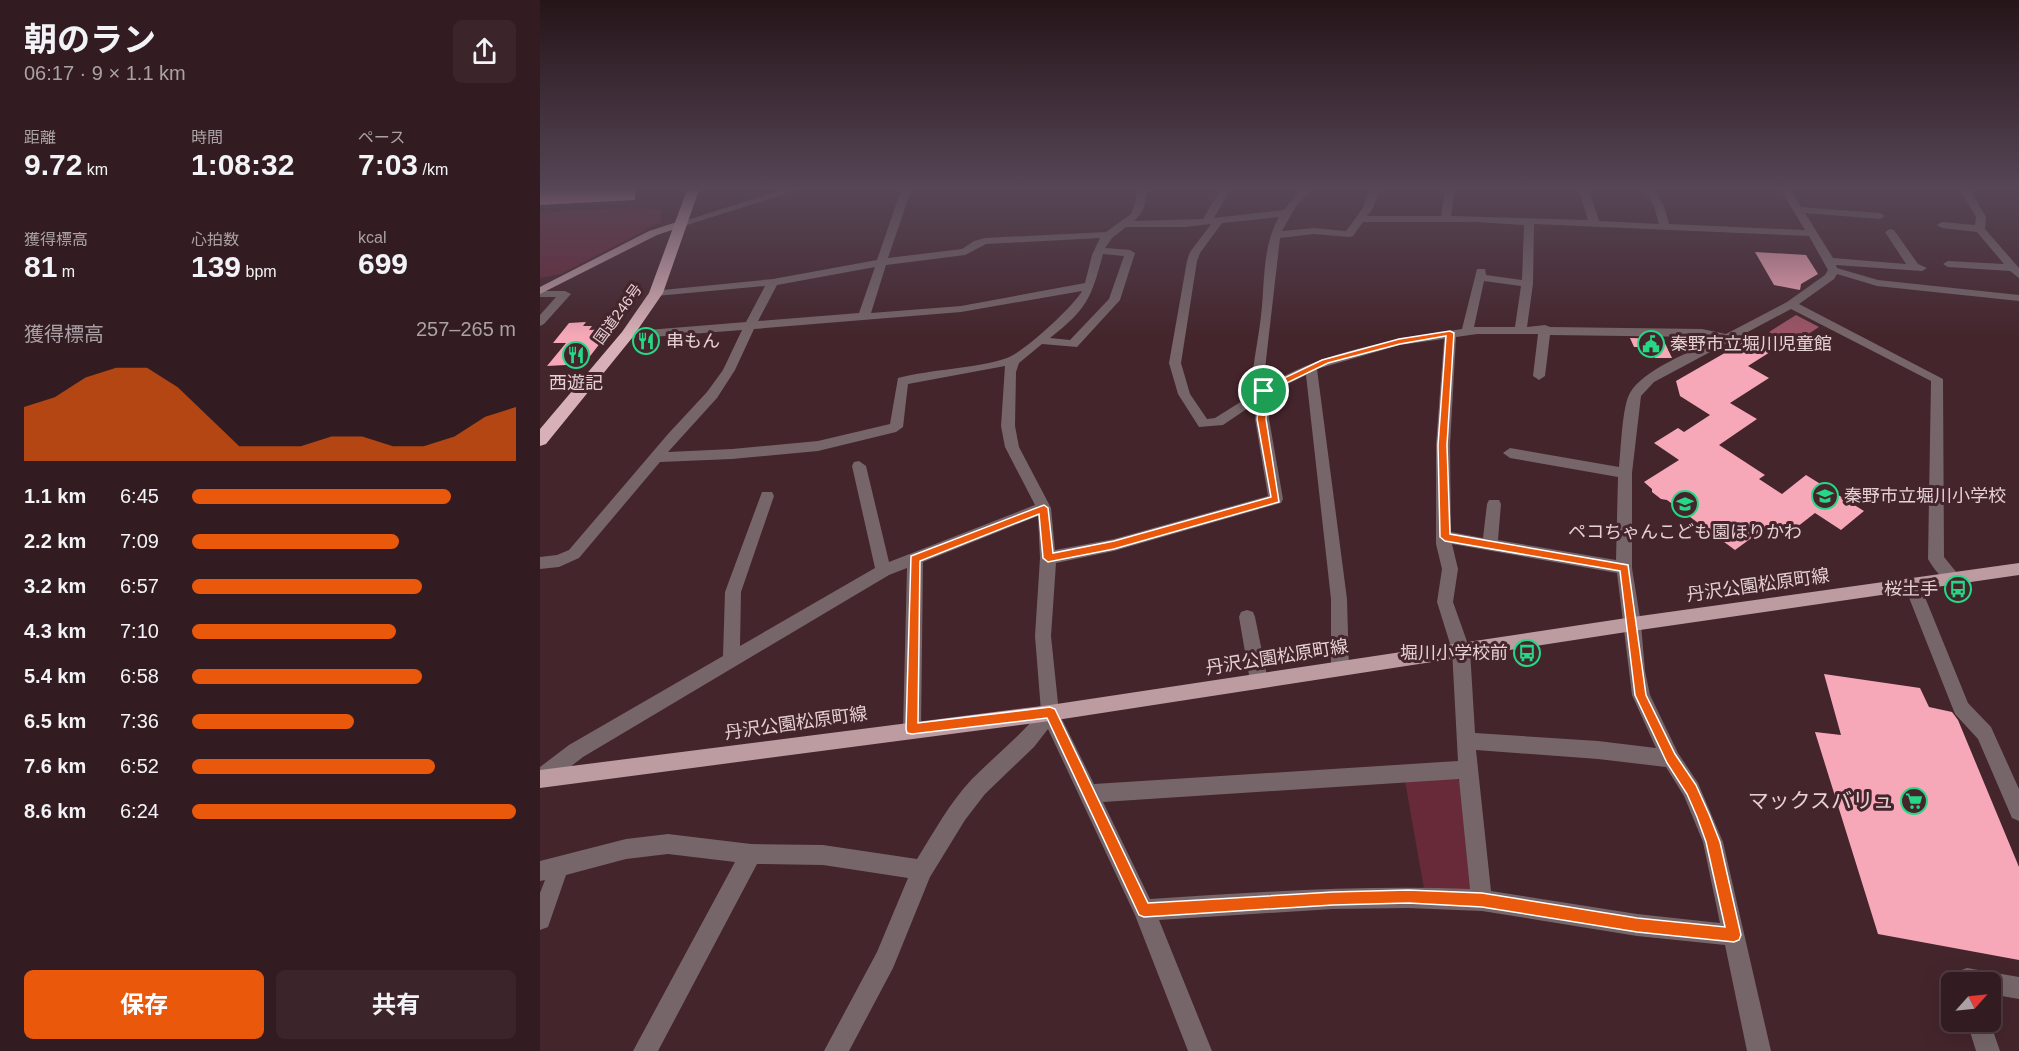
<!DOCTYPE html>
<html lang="ja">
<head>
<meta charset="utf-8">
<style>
  body { margin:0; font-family:Arial,"Noto Sans JP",sans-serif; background:#3b252a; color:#f1f3f6; height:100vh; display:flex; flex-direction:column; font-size:22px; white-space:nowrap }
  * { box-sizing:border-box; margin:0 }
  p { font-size:20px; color:#a9a1a5 }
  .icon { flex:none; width:33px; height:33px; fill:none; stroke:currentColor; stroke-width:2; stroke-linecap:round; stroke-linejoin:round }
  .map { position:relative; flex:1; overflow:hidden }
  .details { display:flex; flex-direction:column; background:#331c21; width:540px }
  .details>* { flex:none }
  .needle { width:39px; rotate:63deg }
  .fabs { position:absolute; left:1401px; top:972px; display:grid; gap:12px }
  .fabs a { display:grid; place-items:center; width:60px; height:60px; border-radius:9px; background:#331c21; box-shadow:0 6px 24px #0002,0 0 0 2px #4e3a3f; font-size:30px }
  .pin { position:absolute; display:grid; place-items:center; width:51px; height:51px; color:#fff; margin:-26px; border:3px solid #fff; border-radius:50%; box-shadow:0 2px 6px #0007 }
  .round { display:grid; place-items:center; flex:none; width:63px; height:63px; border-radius:9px; background:#3b252a }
  .head { display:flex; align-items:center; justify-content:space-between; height:102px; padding:0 24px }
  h1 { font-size:33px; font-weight:700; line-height:45px }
  .figures { display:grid; grid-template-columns:repeat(3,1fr); gap:9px; height:102px; padding:6px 24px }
  .figures div { display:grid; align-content:center }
  .figures b { font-size:30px; font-weight:700 }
  .figures small { font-size:16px; font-weight:400 }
  .figures p { font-size:16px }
  .chart { height:168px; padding:12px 24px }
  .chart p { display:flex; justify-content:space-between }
  .chart svg { width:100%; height:108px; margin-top:6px; fill:#ea580c; opacity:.7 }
  .action { display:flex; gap:12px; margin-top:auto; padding:12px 24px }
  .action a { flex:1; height:69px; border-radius:9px; background:#ea580c; color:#fff; font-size:24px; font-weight:700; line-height:69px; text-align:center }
  .action a+a { background:#3b252a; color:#f1f3f6 }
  ul { padding:0 24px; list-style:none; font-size:20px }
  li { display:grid; grid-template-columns:96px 72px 1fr; align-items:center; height:45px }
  li i { height:15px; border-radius:8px; background:#ea580c }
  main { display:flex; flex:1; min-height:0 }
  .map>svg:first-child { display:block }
</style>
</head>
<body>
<main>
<section class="details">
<div class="head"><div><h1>朝のラン</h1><p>06:17 · 9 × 1.1 km</p></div><a class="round"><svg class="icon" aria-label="share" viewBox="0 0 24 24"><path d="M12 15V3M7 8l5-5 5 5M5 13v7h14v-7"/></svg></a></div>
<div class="figures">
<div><p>距離</p><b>9.72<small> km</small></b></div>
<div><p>時間</p><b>1:08:32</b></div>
<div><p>ペース</p><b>7:03<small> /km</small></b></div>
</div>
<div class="figures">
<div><p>獲得標高</p><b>81<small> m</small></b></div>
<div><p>心拍数</p><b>139<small> bpm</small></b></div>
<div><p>kcal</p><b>699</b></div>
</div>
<div class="chart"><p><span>獲得標高</span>257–265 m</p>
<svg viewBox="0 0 160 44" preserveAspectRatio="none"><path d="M0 44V22L10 18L20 10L30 6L40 6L50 14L60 26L70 38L80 38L90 38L100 34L110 34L120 38L130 38L140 34L150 26L160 22V44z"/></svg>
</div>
<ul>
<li><b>1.1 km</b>6:45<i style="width:80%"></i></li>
<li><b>2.2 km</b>7:09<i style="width:64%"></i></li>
<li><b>3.2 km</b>6:57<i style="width:71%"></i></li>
<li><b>4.3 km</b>7:10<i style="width:63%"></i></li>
<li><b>5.4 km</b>6:58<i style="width:71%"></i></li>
<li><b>6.5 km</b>7:36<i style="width:50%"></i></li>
<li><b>7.6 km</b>6:52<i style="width:75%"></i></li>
<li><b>8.6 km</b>6:24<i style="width:100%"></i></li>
</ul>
<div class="action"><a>保存</a><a>共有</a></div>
</section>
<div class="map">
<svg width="1479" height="1051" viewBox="0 0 1479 1051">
  <rect width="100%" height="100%" fill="#44252c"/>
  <path fill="#682939" d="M99,207L121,210V222L21,274L0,278V213Z
    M916,778L923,784L934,885L927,892L884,889L865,781Z"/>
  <path fill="#9b5565" d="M1256,315L1279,327L1253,344L1229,332Z"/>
  <path fill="#f6a8b8" d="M0,190H95V200L0,205Z
    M1215,252L1266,255L1278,274L1261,284L1260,290L1234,285Z
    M46,322L43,326H52L49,330L71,329L44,364L7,366L26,343H13L29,323Z
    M1216,335L1238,347L1208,366L1229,378L1190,403L1217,419L1179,445L1225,475L1219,479L1242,494L1266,475L1324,511L1301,530L1275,513L1248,534L1232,523L1195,550L1127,500L1121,499L1112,492V489L1104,482L1139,460L1114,443L1138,428L1144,432L1170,415L1140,396L1136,381Z
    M1090,338L1123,339L1132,358H1115L1110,347H1094Z
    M1284,674L1380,688L1389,707L1412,712L1418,720L1479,867V960L1338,934L1275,732L1301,735Z"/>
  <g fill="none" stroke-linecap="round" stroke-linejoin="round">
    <path fill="#766669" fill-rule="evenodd" d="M241,190H257L147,225L138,223Z
      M361,190H371L348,258L422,249L434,241L445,238L566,232L591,214L596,201V190H606C606,203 604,212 594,221L663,219L680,190H690L674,218L744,210L760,190H771L756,206L742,231L774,228L806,231L823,208L829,190H839L833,208L827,216H901L905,190H915L911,216L1048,220L1039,190H1049L1059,221L1119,224L1114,206L1104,190H1114L1124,206L1129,224L1265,230L1241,190H1251L1261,207L1340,213L1345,216L1340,219L1265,213L1293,258L1366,264L1345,232L1350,229L1354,230L1378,264L1387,268L1382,271L1296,265L1297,268L1338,280L1479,295V301L1337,286L1297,274L1294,279L1259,304L1403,379L1404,557L1421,578L1419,582C1406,587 1394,569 1388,559L1391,381L1251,309L1114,382L1101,396L1092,473V568L1101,624L1105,671L1110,695L1138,753L1158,783L1183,842L1231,1051H1207L1185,945L1097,936L942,911L868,908L793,909L619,920L672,1051H648L595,915L508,729L494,747L445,794L425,820L390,877L353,968L309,1051H284L337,952L368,878L283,865L217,864L118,1051H93L195,862L128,854L86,859L26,875L8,927L0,930V893L5,880L0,881V861L86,839L128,834L211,844L283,845L377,859C394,832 410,802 432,779C455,756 480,736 501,711L495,636L500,558L498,516L383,562L381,729L378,735L372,737L366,735L363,729L367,568L349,575L43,757L8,784L0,787V767L29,745L183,656L185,592L222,492H232L234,496L201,592L200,646L335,568L312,466L314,462L319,461L326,466L349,562L495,505L465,447L461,426L465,366L368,384L363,427L356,432L278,451L192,459L120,462L39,558L19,567L0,569V557L17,555L29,550L128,434L167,392L183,370L202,330L87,339L83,338V332L206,322L225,286L116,296L112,295V291L233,279L337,260ZM739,217C722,246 725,282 721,316C719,334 715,353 713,371L734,381L675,418L667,419L650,394L641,363L657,261L660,253L682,223ZM823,222H936L984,225L982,280L946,275L945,269H937L922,329C863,338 799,348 744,376L725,369L740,238L774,234L809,237L813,236ZM671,224L650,252L647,261L629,363L638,394L659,427L683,425L717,402L715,419L728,496L574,539L515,550L511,508L479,447L475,426L476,372L479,363L502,344L537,347L580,300L595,253L590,250L565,248L572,238L586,227H645ZM994,224L1269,236L1288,270L1285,275L1247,302L1186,334L1162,329L1010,327L1005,325L987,327L993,284ZM560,238L552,255L545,283L421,306L331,313L346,265L425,255L446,244ZM563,254L584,256L569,299L530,340L510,338C547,309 551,299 563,254ZM335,267L319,313L218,321L237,285ZM944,281L981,286L975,327H934ZM542,291C534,306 483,353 467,358C434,369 392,369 358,378L350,424L278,441L192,449L128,452L177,398L195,370L214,329L421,312ZM937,334H998L993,376L999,380L1005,376L1010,335L1162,337L1176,339C1151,352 1104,369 1090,393C1082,406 1081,450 1079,467L970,448L963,453L970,458L1078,477L1076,560L958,540L961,504L959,500H949L947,504L943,538L911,532L910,445L916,337ZM904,339L896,445V544L902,569L897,602L912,650L918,761L554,784L519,713L511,636L516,563L574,551L741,503L743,499L729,419L730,393L766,375L791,599V668L794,673L800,676L806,673L809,668L807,599L777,369L860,345ZM912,544L1077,573L1092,695L1116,748L1058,741L935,733L930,650L913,602L918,569ZM936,750L1058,759L1126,767L1144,796L1163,842L1180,923L1097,914L951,891ZM919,779L930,889C823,885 717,892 610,899L563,802Z
      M1420,190H1430L1446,217L1445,229L1479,268V278L1470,271L1408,267L1403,264L1408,261L1464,264L1437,232L1402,228L1397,225L1402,222L1435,225L1436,217Z
      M0,291H25L31,294L4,324L0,326V315L16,297H0Z
      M1372,579L1378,580L1380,585L1428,703L1451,727L1479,789V821L1472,818L1438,739L1415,714L1364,585L1366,580Z
      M707,610L713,612L715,617L728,681L725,686L719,689L713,686L710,681L699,617L701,612Z
      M1427,968L1479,977V999L1450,994V982H1417L1419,971Z
      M1427,1022H1450L1460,1051H1436Z"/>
    <path fill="#bc9ba1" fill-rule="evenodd" d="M143,220L147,221V225L117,235L0,294V287L109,231Z
      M1479,563V575L1093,631L510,721L0,788V770L510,705L1093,617Z"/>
    <path fill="#d8b0b7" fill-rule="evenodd" d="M147,190H159L123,293L92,338L6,444L0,446V429L82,332L109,293Z"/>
  </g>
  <linearGradient id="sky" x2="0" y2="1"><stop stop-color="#251418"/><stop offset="0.56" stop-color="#564656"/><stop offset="1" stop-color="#564656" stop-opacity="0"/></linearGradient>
  <rect width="1479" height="337" fill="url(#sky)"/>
  <path fill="#ea580c" stroke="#fff" stroke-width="1.5" fill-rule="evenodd" d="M910,331L914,333L907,445L910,534L1088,565L1106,695L1135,754L1156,785L1169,814L1180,842L1201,935L1199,940L1194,942L1097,932L942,907L868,903L793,905L604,917L599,915L507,718L372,734L367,733L366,729L371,556L504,505L508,508L513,553L574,541L731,497L717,419L721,389L782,360L859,339ZM906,336L898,445L900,537L905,541L1080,571L1095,695L1127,763L1147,794L1157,817L1166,842L1185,927L1097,918L942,893L868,890L793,892L608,903L515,709L510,707L378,723L380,561L499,514L503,558L508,562L574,549L739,502L726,419L728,392L788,363L860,344Z"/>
  <defs>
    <symbol id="restaurant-ring" viewBox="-11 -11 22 22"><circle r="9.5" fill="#44252c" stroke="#26d886" stroke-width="1.5"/><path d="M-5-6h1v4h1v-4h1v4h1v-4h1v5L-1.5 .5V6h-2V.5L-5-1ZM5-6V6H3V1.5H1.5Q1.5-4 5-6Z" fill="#26d886"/></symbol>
    <symbol id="civic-ring" viewBox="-11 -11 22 22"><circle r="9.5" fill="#44252c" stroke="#26d886" stroke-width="1.5"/><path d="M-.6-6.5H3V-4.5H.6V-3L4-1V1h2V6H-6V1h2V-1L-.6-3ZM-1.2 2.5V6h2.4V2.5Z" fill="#26d886"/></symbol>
    <symbol id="school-ring" viewBox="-11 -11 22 22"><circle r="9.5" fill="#44252c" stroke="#26d886" stroke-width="1.5"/><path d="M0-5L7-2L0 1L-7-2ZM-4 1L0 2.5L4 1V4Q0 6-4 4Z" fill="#26d886"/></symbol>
    <symbol id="bus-ring" viewBox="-11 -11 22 22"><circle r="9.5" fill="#44252c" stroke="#26d886" stroke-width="1.5"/><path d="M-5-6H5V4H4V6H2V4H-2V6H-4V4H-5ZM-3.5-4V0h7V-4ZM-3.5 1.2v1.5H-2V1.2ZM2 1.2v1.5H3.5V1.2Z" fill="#26d886"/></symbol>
    <symbol id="supermarket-ring" viewBox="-11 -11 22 22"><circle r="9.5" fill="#44252c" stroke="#26d886" stroke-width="1.5"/><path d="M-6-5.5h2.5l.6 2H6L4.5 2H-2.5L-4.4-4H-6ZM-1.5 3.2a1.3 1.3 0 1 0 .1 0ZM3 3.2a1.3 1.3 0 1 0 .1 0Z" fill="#26d886"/></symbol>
  </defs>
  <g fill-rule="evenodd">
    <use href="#restaurant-ring" x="91" y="326" width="30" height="30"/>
    <use href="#civic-ring" x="1096" y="329" width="30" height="30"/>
    <use href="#restaurant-ring" x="21" y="340" width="30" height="30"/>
    <use href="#school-ring" x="1270" y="481" width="30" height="30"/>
    <use href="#school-ring" x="1130" y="489" width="30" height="30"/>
    <use href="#bus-ring" x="1403" y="574" width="30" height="30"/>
    <use href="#bus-ring" x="972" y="638" width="30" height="30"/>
    <use href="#supermarket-ring" x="1359" y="786" width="30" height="30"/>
  </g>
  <g text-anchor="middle" stroke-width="6" stroke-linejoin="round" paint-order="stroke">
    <g font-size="15" fill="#e5d0d3" stroke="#44252c">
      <text transform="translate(78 314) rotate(-54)" y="5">国道246号</text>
    </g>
    <g font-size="18" fill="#e5d0d3" stroke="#44252c" text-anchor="start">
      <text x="126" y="347">串もん</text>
      <text x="1130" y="350">秦野市立堀川児童館</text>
      <text x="36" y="389" text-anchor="middle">西遊記</text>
      <text x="1304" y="502">秦野市立堀川小学校</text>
      <text x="1145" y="538" text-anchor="middle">ペコちゃんこども園ほりかわ</text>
      <text x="1398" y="595" text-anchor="end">桜土手</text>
      <text x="968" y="659" text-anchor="end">堀川小学校前</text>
    </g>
    <g font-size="18" fill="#e5d0d3" stroke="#44252c">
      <text transform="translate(1218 585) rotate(-8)" y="6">丹沢公園松原町線</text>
      <text transform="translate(737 657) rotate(-9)" y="6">丹沢公園松原町線</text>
      <text transform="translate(256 723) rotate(-8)" y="6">丹沢公園松原町線</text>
    </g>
    <g font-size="21" fill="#e5d0d3" stroke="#44252c" text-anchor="end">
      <text x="1354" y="808">マックスバリュ</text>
    </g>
  </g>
</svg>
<div class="fabs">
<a><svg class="needle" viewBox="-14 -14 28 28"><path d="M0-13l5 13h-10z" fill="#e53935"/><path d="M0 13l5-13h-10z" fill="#a9a1a5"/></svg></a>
</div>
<div class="pin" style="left:724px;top:391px;background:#1e9e55"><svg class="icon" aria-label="arrive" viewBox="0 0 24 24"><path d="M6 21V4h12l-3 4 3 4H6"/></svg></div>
</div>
</main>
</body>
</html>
